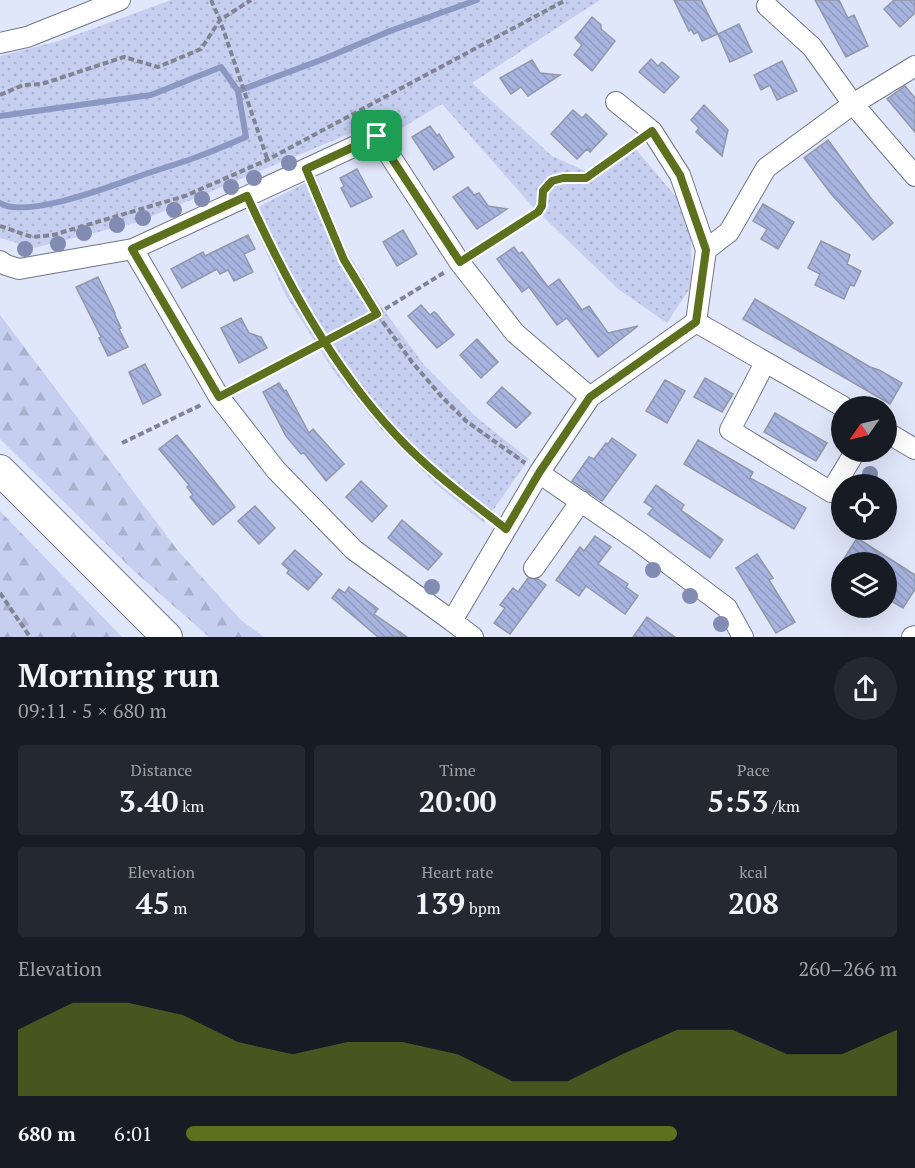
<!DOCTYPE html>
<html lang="en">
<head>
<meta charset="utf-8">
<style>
  body { margin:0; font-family:"PT Serif",serif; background:#242831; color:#f1f3f6; height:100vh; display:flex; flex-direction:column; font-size:22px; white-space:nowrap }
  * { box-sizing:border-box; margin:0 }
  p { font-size:20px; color:#9ea1a6 }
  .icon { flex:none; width:33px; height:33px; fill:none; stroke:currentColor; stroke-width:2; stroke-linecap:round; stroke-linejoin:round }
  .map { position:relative; height:637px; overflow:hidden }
  .drawer { display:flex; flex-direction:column; background:#171b24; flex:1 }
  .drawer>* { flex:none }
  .needle { width:39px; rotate:236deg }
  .controls { position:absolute; left:831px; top:396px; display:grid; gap:12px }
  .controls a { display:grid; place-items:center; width:66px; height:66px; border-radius:50%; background:#171b24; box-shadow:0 6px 24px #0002; font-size:30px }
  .pin { position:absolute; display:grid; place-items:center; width:51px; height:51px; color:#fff; margin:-26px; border-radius:12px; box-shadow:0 3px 9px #0006 }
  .round { display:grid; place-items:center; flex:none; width:63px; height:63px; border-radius:32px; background:#242831 }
  .summary { display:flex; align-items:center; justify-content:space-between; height:102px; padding:0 18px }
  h1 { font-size:33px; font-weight:800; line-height:45px }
  .figures { display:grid; grid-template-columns:repeat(3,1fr); gap:9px; height:102px; padding:6px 18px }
  .figures div { display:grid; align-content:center; border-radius:6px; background:#242831; text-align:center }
  .figures b { font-size:30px; font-weight:800 }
  .figures small { font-size:16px; font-weight:400 }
  .figures p { font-size:16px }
  .chart { height:168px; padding:12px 18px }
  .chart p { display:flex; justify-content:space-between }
  .chart svg { width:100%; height:108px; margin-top:6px; fill:#5c701e; opacity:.7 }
  ul { padding:0 18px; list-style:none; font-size:20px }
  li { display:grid; grid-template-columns:96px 72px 1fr; align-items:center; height:45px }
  li i { height:15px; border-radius:8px; background:#5c701e }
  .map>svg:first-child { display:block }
</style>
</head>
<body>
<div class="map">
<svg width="915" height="637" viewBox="0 0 915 637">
  <defs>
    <pattern id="grass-dots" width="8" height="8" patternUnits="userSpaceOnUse" patternTransform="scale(1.5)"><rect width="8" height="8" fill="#c6cff0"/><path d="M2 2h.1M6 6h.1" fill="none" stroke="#a9b1cd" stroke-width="1.8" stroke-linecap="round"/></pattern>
    <pattern id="forest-firs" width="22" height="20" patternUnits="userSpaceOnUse" patternTransform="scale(1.5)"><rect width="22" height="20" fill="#c6cff0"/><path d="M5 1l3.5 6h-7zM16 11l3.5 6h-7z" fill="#a9b1cd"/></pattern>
    <pattern id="building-back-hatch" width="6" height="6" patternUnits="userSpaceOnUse" patternTransform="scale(1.5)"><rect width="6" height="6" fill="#a7b4df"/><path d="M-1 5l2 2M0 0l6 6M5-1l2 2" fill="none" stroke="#8f9abe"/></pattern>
  </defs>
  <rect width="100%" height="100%" fill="#e1e7fb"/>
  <path fill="url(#grass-dots)" d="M171,0H600L472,83L552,156L585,171L629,141L676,197L691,239L692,285L667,323L618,289L532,206L442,104L390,135L380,121L138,222L34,248L0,238V56L59,41Z
    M317,177L345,248L378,302L424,365L476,417L529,459L484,523L437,485L379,427L337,376L286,296L248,212Z"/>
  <path fill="url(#forest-firs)" d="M0,315L179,552L241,620L264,637H209L135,572L0,439Z
    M0,511L122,637H0Z"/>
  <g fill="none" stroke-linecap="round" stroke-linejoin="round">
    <path stroke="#8c98c2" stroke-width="6" d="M238,91L321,60L390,31L477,0
      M0,116L151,95L221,67L238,91L246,137C229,144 212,152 194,158C175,165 156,170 137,177C109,187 25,219 0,203"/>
  </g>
  <path fill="url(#building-back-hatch)" stroke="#9297aa" stroke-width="1.5" d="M674,0H701L718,34L702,41L698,32L694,34L691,29L689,31Z
    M815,0H839L848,18L854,15L868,46L846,57Z
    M894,0H915V13L900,27L884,9Z
    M592,17L601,25V29L615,41L592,71L574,55L582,45L575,38Z
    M739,24L752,52L730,62L718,34Z
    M651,59L658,66L662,62L679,77L664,93L639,72Z
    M532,60L540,73L560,75L528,96L521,87L511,94L500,78Z
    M782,61L797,91L777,100L770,85L761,90L754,75Z
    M905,86L915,98V132L887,99Z
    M704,105L728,130L722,156L696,132L699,128L691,120Z
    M573,110L582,118L586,114L607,134L590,152L587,149L577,159L551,134Z
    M430,126L437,136L439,134L454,157L434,170L412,137Z
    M828,140L870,197L893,223L873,240L832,195L804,158Z
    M357,169L372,197L351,207L341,188L344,186L340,178Z
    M468,187L474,195L479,193L488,206L507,209L477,229L453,197Z
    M763,204L794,222L778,249L761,239L767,229L753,221Z
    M403,230L417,254L397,266L383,242Z
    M248,235L255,249L244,254L253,272L234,281L228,270L220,274L217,269L182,288L171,269L203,252L205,256Z
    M821,241L850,255L847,264L861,271L854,286L850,285L844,299L815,285L820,274L808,268Z
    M514,247L519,254L522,252L548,287L559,279L582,310L589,306L608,333L638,326L598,357L567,318L557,325L529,287L522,292L497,259Z
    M98,277L115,313H114L121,328L119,329L128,347L108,356L99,338L101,337L76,287Z
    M755,299L870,367L879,370L902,383L890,404L743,319Z
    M421,305L430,315L434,312L436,313L454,335L437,348L408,316Z
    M241,318L249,333L261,337L267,348L239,363L221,328Z
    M477,339L498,362L481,378L460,355Z
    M145,364L161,395L143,404L129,372Z
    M705,378L733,394L722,412L694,397Z
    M665,380L685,391L667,423L646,411Z
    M279,383L284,391L286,390L309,433L313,429L344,464L326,481L304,453L301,454L286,436L263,392Z
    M502,387L531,413L516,428L487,403Z
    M775,413L827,443L816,461L764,432Z
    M177,435L235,507L213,525L190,497L193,495L187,487L189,485L159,449Z
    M612,438L636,455L602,501L572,481L589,457L594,459L606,443L608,444Z
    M698,440L753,472L750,478L806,508L794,529L684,464Z
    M361,481L387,506L372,522L346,497Z
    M656,485L684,505L681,510L723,540L710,558L648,514L653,508L644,502Z
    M255,506L275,528L259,544L238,521Z
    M402,520L442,554L428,570L388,538Z
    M595,536L611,547L598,564L628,584L626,587L638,596L625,614L586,586L579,596L556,580L580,547L584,551Z
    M857,538L915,575V589L903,608L886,598V562H842Z
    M295,550L322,574L308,590L287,573L289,570L282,564Z
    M757,554L773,578L769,580L795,622L776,633L736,568Z
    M528,578L538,579L546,585L510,634L494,623L505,608L500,605L513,588L518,592Z
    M349,587L378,609L374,614L407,637H378L332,598L339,589L345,593Z
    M647,617L675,637H633Z"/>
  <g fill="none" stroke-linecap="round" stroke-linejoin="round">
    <defs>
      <path id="minor" d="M767,6L812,47L853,104L915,176
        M0,43L27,37L120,0
        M616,102L652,131L680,175L706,250
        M133,249L219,397L276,470L354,550L452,621L539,473L590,397L696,322L706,250L729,232L766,168L853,104L915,66
        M0,261L6,265L19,269L133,249L377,136L460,263L515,333L590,397
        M696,322L842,406
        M765,363L730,430L831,492L855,452
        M886,432L915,449
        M539,473L638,541L727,608L743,637
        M534,568L581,501
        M452,621L473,637
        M912,637L915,636"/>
      <path id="primary" d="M0,470L167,637"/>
    </defs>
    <use href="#minor" stroke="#727789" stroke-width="22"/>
    <use href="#primary" stroke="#727789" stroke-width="32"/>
    <path stroke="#818593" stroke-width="4" stroke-dasharray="6 3" stroke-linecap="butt" d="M211,0L220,20L268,161
      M0,95L23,85L42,84L124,57L158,67L201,49L220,20L251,0
      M313,186L344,260L377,314L412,362L441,396L466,421L525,463
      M254,212C291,292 335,369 395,434C424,465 458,491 491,517
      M0,226L32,237L53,235L185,196L267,160L566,0
      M474,253L538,212L542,206L543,191L552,181L563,178H586L637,142
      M234,389L377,314L445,272
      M122,443L203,404
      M0,593L30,637"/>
    <use href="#minor" stroke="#fff" stroke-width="20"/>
    <use href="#primary" stroke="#fff" stroke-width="30"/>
  </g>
  <g fill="#828bb2">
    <circle cx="289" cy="163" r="8"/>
    <circle cx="254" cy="178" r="8"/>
    <circle cx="231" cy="187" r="8"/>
    <circle cx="202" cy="199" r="8"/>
    <circle cx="174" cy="210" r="8"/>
    <circle cx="143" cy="218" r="8"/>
    <circle cx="117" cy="225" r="8"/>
    <circle cx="84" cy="233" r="8"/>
    <circle cx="58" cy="244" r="8"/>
    <circle cx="25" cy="249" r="8"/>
    <circle cx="870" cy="474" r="8"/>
    <circle cx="653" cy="570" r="8"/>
    <circle cx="432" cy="587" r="8"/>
    <circle cx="690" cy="596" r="8"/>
    <circle cx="721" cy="624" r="8"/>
  </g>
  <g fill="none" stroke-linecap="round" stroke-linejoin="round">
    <defs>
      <path id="route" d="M377,136L306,169L344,260L377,314C324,342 272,369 219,397L132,249L247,196C286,281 331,365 395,434C428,470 468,499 506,529L539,473L590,397L696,322L706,250L680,175L652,131L586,178H563L552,181L543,191L542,206L538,212L460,262L377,136"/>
    </defs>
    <use href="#route" stroke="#fff" stroke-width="12"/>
    <use href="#route" stroke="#5c701e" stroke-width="8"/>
  </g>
</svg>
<div class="controls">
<a><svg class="needle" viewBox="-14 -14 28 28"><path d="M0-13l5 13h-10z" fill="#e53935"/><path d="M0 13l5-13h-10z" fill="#9ea1a6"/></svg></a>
<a><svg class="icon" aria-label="locate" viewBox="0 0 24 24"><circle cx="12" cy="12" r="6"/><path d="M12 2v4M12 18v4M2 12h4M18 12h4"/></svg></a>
<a><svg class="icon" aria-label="layers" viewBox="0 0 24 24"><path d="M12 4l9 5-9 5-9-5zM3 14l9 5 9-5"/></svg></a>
</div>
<div class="pin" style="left:377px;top:136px;background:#1e9e55"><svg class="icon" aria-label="arrive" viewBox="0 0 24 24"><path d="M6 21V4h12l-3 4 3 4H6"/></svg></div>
</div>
<section class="drawer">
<div class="summary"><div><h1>Morning run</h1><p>09:11 · 5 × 680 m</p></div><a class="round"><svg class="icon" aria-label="share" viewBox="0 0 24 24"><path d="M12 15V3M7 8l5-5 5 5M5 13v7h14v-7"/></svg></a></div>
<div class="figures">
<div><p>Distance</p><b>3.40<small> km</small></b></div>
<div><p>Time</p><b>20:00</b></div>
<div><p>Pace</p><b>5:53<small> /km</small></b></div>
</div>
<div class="figures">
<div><p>Elevation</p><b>45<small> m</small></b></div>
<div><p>Heart rate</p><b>139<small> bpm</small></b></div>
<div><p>kcal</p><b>208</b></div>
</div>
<div class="chart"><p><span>Elevation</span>260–266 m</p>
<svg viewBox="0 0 160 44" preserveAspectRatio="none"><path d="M0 44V17L10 6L20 6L30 11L40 22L50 27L60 22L70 22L80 27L90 38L100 38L110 27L120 17L130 17L140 27L150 27L160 17V44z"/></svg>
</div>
<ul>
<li><b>680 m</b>6:01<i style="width:69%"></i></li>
</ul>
</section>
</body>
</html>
